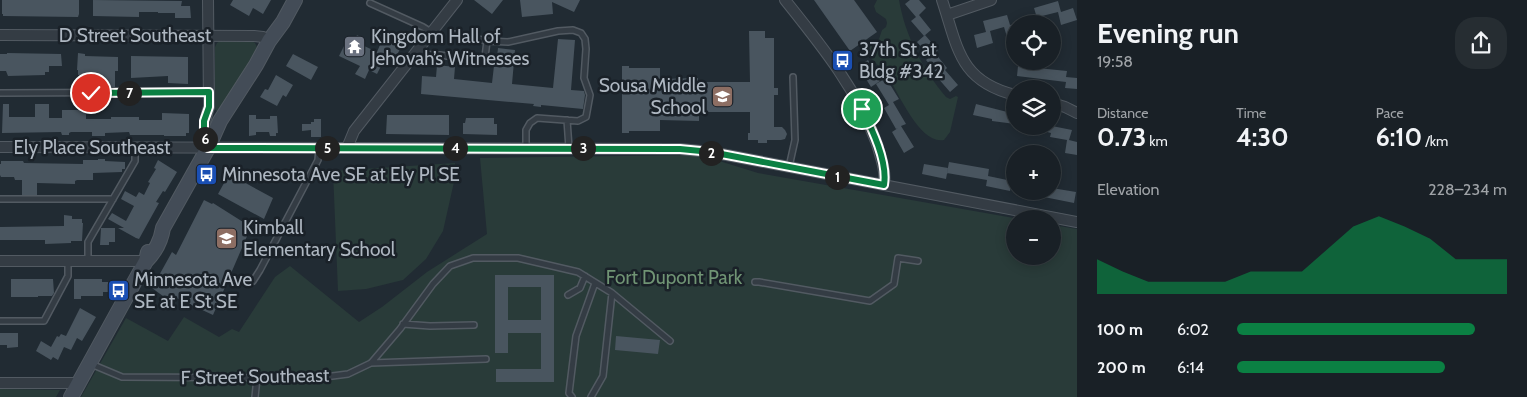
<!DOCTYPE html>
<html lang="en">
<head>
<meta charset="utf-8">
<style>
  body { margin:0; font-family:Cabin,sans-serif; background:#262d32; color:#f1f3f6; height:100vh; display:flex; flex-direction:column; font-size:19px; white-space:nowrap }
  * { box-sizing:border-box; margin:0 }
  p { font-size:16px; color:#9fa3a7 }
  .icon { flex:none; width:28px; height:28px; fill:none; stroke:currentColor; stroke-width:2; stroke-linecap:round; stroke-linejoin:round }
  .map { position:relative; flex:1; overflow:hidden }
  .side { display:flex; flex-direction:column; background:#192026; width:450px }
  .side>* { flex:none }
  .buttons { position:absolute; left:1006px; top:15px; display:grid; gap:10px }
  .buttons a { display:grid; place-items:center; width:55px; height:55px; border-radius:50%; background:#192026; box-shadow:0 2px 12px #0003,0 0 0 1px #373e43; font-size:25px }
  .pin { position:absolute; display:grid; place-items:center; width:42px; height:42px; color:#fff; margin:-21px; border:2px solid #fff; border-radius:50%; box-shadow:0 1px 5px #0007 }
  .km { position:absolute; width:25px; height:25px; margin:-12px; border-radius:50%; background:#222; color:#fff; font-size:14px; line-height:25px; text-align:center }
  .round { display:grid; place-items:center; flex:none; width:52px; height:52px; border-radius:20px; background:#262d32 }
  .head { display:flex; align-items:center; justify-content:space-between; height:85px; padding:0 20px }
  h1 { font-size:28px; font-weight:700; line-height:38px }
  .stats { display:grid; grid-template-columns:repeat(3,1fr); gap:8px; height:85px; padding:5px 20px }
  .stats div { display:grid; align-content:center }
  .stats b { font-size:25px; font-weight:700 }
  .stats small { font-size:14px; font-weight:400 }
  .stats p { font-size:14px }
  .chart { height:140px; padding:10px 20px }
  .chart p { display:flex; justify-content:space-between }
  .chart svg { width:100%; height:90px; margin-top:5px; fill:#0b8043; opacity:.7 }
  ul { padding:0 20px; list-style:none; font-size:16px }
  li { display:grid; grid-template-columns:80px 60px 1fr; align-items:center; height:38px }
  li i { height:12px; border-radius:6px; background:#0b8043 }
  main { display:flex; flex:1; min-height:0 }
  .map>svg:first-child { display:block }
</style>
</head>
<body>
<main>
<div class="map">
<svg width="1077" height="397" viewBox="0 0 1077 397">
  <rect width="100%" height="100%" fill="#212b33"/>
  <path fill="#293b39" d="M877,0H899C905,35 923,70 946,97L950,99L956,96L958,97L950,132L944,140C921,145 899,95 889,78C883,67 866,58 867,48L879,39L882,30L886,27L887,23L886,19L876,12L874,6Z
    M220,41H252L255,43L257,47L224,108L218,113L215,109V47L217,43Z
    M700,155L758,173L1019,219H1015V256H1052L1053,225L1077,229V397H81L126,318L168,341L184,317L219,337L232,329L239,332L275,277L290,266L359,322L382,307L427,272L487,234L480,158Z
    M455,163L456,173L443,231L426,259L403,280L366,289L338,291L333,171Z
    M0,389L60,390L56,397H0Z"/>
  <path fill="#49555f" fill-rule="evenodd" d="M2,0H79V14L78,17L3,16V14H2Z
    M93,0L182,1L181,6H190L191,18H175V13H158V12H139V17L93,16Z
    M233,0H271L263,14L253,8L249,16L230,5Z
    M474,0H503L492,14Z
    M520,0H580L574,12L552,2L553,14L522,17Z
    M814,0H854L877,32L850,51Z
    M910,0H919L926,8L919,15L931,30L924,36L911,21L916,17L905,4Z
    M1058,1L1061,12L1073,8L1077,20L1061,25L1058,12L1042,16L1045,24H1023V22L1037,18L1034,8Z
    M1007,15L1010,25L1015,24V35L1007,37L1004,27L990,31L993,43L977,48L974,35L986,32L983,21Z
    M749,31H765V38H774V88H778V95H774V127H782L785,130L787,134L785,139L781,140H767V143H758V140H748V133H750V112H705V113H699V121L660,120V131H629V133H622V66H629V68H660V79L698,78V82H750Z
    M385,33L399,39L397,44L401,47L397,55L388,52L377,74L369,70L365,79L355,74L360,66L339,56L348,38L354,41L357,35L363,38L360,44L377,52Z
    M925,35L938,50L935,53L947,68L945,70L958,85L950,92L937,77L939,75L926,60L930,57L917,42Z
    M558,39L575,40L571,90L584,91L585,95L583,109L541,105V107L533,106L534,104L421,94L422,76L436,77L437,65L455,67L454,79L492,83L494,66H496L498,48L515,50L512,84L553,88Z
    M7,53L61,54L62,66H49V72H45V75L8,76L6,71H0V54H7Z
    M78,53L85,54V56L118,57V71H115V87H91V75H78V70H77Z
    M293,54L318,67L311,80L286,66Z
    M131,56L188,57V84L168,83V76L131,78Z
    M868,60L880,81L871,87L858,66Z
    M1018,66L1067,71L1066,77L1077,78V89L1065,88L1066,82L1017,76Z
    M276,75L293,85L286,97L283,95L277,106L260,97L265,89L268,90Z
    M886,78L899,99L893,102L906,124L901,126L914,147L904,153L892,132L898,128L896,129L884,108L889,105L876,84Z
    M3,104H9V117H35V104H49V118H62V110H86V119H111V117H139V120H162V113L189,114V133H186V136H164V135H130L129,132L105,133V136H92V132H71L69,133V135H62L61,132L2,133Z
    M976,104L1015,114V124L992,121V119L973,115Z
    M249,115H256V119H270V116H277L278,133H276V136H270L269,132H256V135L249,136Z
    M387,115H449V135L386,134Z
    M466,118H494V124H497V135L463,134V123H465Z
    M314,119H321V137H311V130L302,131V124H311V122H314Z
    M1036,126H1052L1072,130L1069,140L1077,142V155L1065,153L1067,140L1050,137L1051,133L1036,129Z
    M98,159H105V161L125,162V169H122V172L93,173V180H77L75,181V184L37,183V195H22V180H15L14,177H1L0,175V164H1V161H23L24,163L83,164V160H98Z
    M158,160L177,172L165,192L163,191L156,202L159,203L139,239L136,238L118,228H124L108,219L112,213L126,221L134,206L121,199L125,191L136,197L139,192L144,195L150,183L148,182L156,169L154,168Z
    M949,162L989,169L988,176L1012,181L1010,191L986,186L987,180L947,173Z
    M924,164L948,168L946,179L922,174Z
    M229,174L273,198L264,219L218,194Z
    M1052,188L1076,192L1074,203L1034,195V191H1052Z
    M204,200L212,204L213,203L251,227L213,315L170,295L167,299L152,288L172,252L176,255Z
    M64,215L72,216V219H82V223H83L82,241H71V243L45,244V240H0V227L64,226Z
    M101,228H115V242H109V245H100Z
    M495,275H554V382H496V369H541V333H508V353H495ZM508,287H541V320H508Z
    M11,279H53L54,293L52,296H38V297H11Z
    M74,279H102V282H108V292H103V296H81V299H74Z
    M80,308L96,317L82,341L77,338L71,350L64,347L58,360L53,357L51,360L36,351L41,341L51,347L57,336L59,337L61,334L66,336Z
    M0,333H18V347L7,348V345H0Z
    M616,336L660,340L658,354L615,350Z"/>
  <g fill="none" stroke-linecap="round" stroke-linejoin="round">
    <defs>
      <path id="lane" d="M370,3L423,27L431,32
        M455,34L487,41
        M416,54L440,55L482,61L485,57L487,41L508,42L558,31L573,30L581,33L585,39L586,49L584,78L590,95L586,117L578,121L537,118L530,123L526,130V148
        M0,93L209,92
        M567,120L569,148
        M789,167L795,140L793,77
        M0,199H113
        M88,261V242L135,161V147
        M253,281L260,270L318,160L319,148
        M755,282H759L870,301L894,284L898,258L918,261
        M612,293L670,341
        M568,295L580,288L585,276
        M0,321H44L68,276V261
        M403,324L430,326L474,325
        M371,363L486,359
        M91,364L122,377L317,378L348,374L371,363L400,329L433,284L450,266L473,258H518L578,272L612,293L603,376L591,397
        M255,397L257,378
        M572,397L569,393L576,336L595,283"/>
      <path id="street" d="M785,0C821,45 857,89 877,144C881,158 886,171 884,185
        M942,0C958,48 959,81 1015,95
        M947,15L991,0
        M0,35L254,36L263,37L269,41
        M1052,103L1065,107L1077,113
        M0,147L680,149L711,152L1077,222
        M208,148C203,132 204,122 209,107L208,0
        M347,148L354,131L457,0
        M0,261H146
        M0,383H79"/>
      <path id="secondary" d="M146,261C155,252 161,241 163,228L208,148L220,121L256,65L269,41L283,22L295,0
        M71,397L146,261L148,252"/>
    </defs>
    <use href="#lane" stroke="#525a62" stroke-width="8"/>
    <use href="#street" stroke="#525a62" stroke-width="12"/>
    <use href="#secondary" stroke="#525a62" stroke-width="16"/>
    <use href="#lane" stroke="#343c44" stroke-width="5"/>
    <use href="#street" stroke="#343c44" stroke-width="10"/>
    <use href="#secondary" stroke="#434c57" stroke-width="14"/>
  </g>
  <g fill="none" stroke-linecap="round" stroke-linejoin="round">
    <defs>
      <path id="route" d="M91,93L209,92V107L204,121V134L208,148L680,149L711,152L884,185C888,162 872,129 862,109"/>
    </defs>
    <use href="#route" stroke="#fff" stroke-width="10"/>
    <use href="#route" stroke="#0b8043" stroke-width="6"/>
  </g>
  <defs>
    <symbol id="temple-square" viewBox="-11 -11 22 22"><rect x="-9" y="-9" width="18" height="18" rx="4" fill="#6b7280" stroke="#1a2128"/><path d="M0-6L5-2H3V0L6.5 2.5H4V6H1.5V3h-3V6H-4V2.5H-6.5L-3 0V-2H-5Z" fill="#fff"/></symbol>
    <symbol id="bus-square" viewBox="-11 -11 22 22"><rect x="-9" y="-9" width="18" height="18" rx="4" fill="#1a4fb4" stroke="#1a2128"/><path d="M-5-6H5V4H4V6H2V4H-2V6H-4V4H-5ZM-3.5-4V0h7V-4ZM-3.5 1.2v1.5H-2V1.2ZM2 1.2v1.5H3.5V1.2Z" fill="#fff"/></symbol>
    <symbol id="school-square" viewBox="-11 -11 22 22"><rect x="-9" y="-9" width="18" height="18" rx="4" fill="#8d6e63" stroke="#1a2128"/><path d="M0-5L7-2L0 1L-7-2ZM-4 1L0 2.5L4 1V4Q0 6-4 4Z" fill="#fff"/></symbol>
  </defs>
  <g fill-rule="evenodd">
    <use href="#temple-square" x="342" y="34" width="25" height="25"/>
    <use href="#bus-square" x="830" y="48" width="25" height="25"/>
    <use href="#school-square" x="710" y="84" width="25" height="25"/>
    <use href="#bus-square" x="194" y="162" width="25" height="25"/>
    <use href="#school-square" x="214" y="226" width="25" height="25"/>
    <use href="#bus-square" x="106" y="278" width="25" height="25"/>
  </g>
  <g text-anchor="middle" stroke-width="5" stroke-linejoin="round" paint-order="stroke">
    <g font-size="19" fill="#aeb7c1" stroke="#1a2128">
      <text x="135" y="42">D Street Southeast</text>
      <text x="92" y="154">Ely Place Southeast</text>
      <text transform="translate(255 376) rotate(-1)" y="7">F Street Southeast</text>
    </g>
    <g font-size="19" fill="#aeb7c1" stroke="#1a2128" text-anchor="start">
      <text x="371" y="43">Kingdom Hall of<tspan x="371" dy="22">Jehovah’s Witnesses</tspan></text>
      <text x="859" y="56">37th St at<tspan x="859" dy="22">Bldg #342</tspan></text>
      <text x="706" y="92" text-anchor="end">Sousa Middle<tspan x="706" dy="22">School</tspan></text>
      <text x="222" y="181">Minnesota Ave SE at Ely Pl SE</text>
      <text x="243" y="234">Kimball<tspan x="243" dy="22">Elementary School</tspan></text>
      <text x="134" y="286">Minnesota Ave<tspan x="134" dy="22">SE at E St SE</tspan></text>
    </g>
    <g font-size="19" fill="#709474" stroke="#1a2128">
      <text x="674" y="284">Fort Dupont Park</text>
    </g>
  </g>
</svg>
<div class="buttons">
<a><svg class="icon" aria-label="locate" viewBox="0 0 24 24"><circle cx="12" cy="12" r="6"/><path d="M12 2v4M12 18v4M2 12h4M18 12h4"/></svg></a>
<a><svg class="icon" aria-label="layers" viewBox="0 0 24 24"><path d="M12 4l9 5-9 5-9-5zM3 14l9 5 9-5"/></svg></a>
<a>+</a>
<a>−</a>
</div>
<div class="pin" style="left:862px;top:109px;background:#1e9e55"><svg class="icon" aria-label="arrive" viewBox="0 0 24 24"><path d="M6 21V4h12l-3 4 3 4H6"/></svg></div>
<div class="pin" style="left:91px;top:93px;background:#d93025"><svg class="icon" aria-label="check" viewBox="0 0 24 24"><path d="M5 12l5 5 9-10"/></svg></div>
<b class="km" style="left:837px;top:177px">1</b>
<b class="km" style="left:711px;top:153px">2</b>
<b class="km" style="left:583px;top:148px">3</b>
<b class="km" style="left:455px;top:148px">4</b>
<b class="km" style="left:327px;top:148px">5</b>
<b class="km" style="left:205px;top:139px">6</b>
<b class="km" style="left:129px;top:93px">7</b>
</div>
<section class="side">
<div class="head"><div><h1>Evening run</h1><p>19:58</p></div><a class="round"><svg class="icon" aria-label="share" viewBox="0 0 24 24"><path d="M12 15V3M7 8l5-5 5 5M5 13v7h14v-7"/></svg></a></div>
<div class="stats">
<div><p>Distance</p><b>0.73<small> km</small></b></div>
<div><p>Time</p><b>4:30</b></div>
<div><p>Pace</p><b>6:10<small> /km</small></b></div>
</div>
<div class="chart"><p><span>Elevation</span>228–234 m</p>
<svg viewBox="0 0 160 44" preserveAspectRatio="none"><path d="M0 44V27L10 33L20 38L30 38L40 38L50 38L60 33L70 33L80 33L90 22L100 11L110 6L120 11L130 17L140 27L150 27L160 27V44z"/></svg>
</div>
<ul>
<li><b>100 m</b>6:02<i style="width:88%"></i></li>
<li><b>200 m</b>6:14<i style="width:77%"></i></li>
</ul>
</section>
</main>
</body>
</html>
